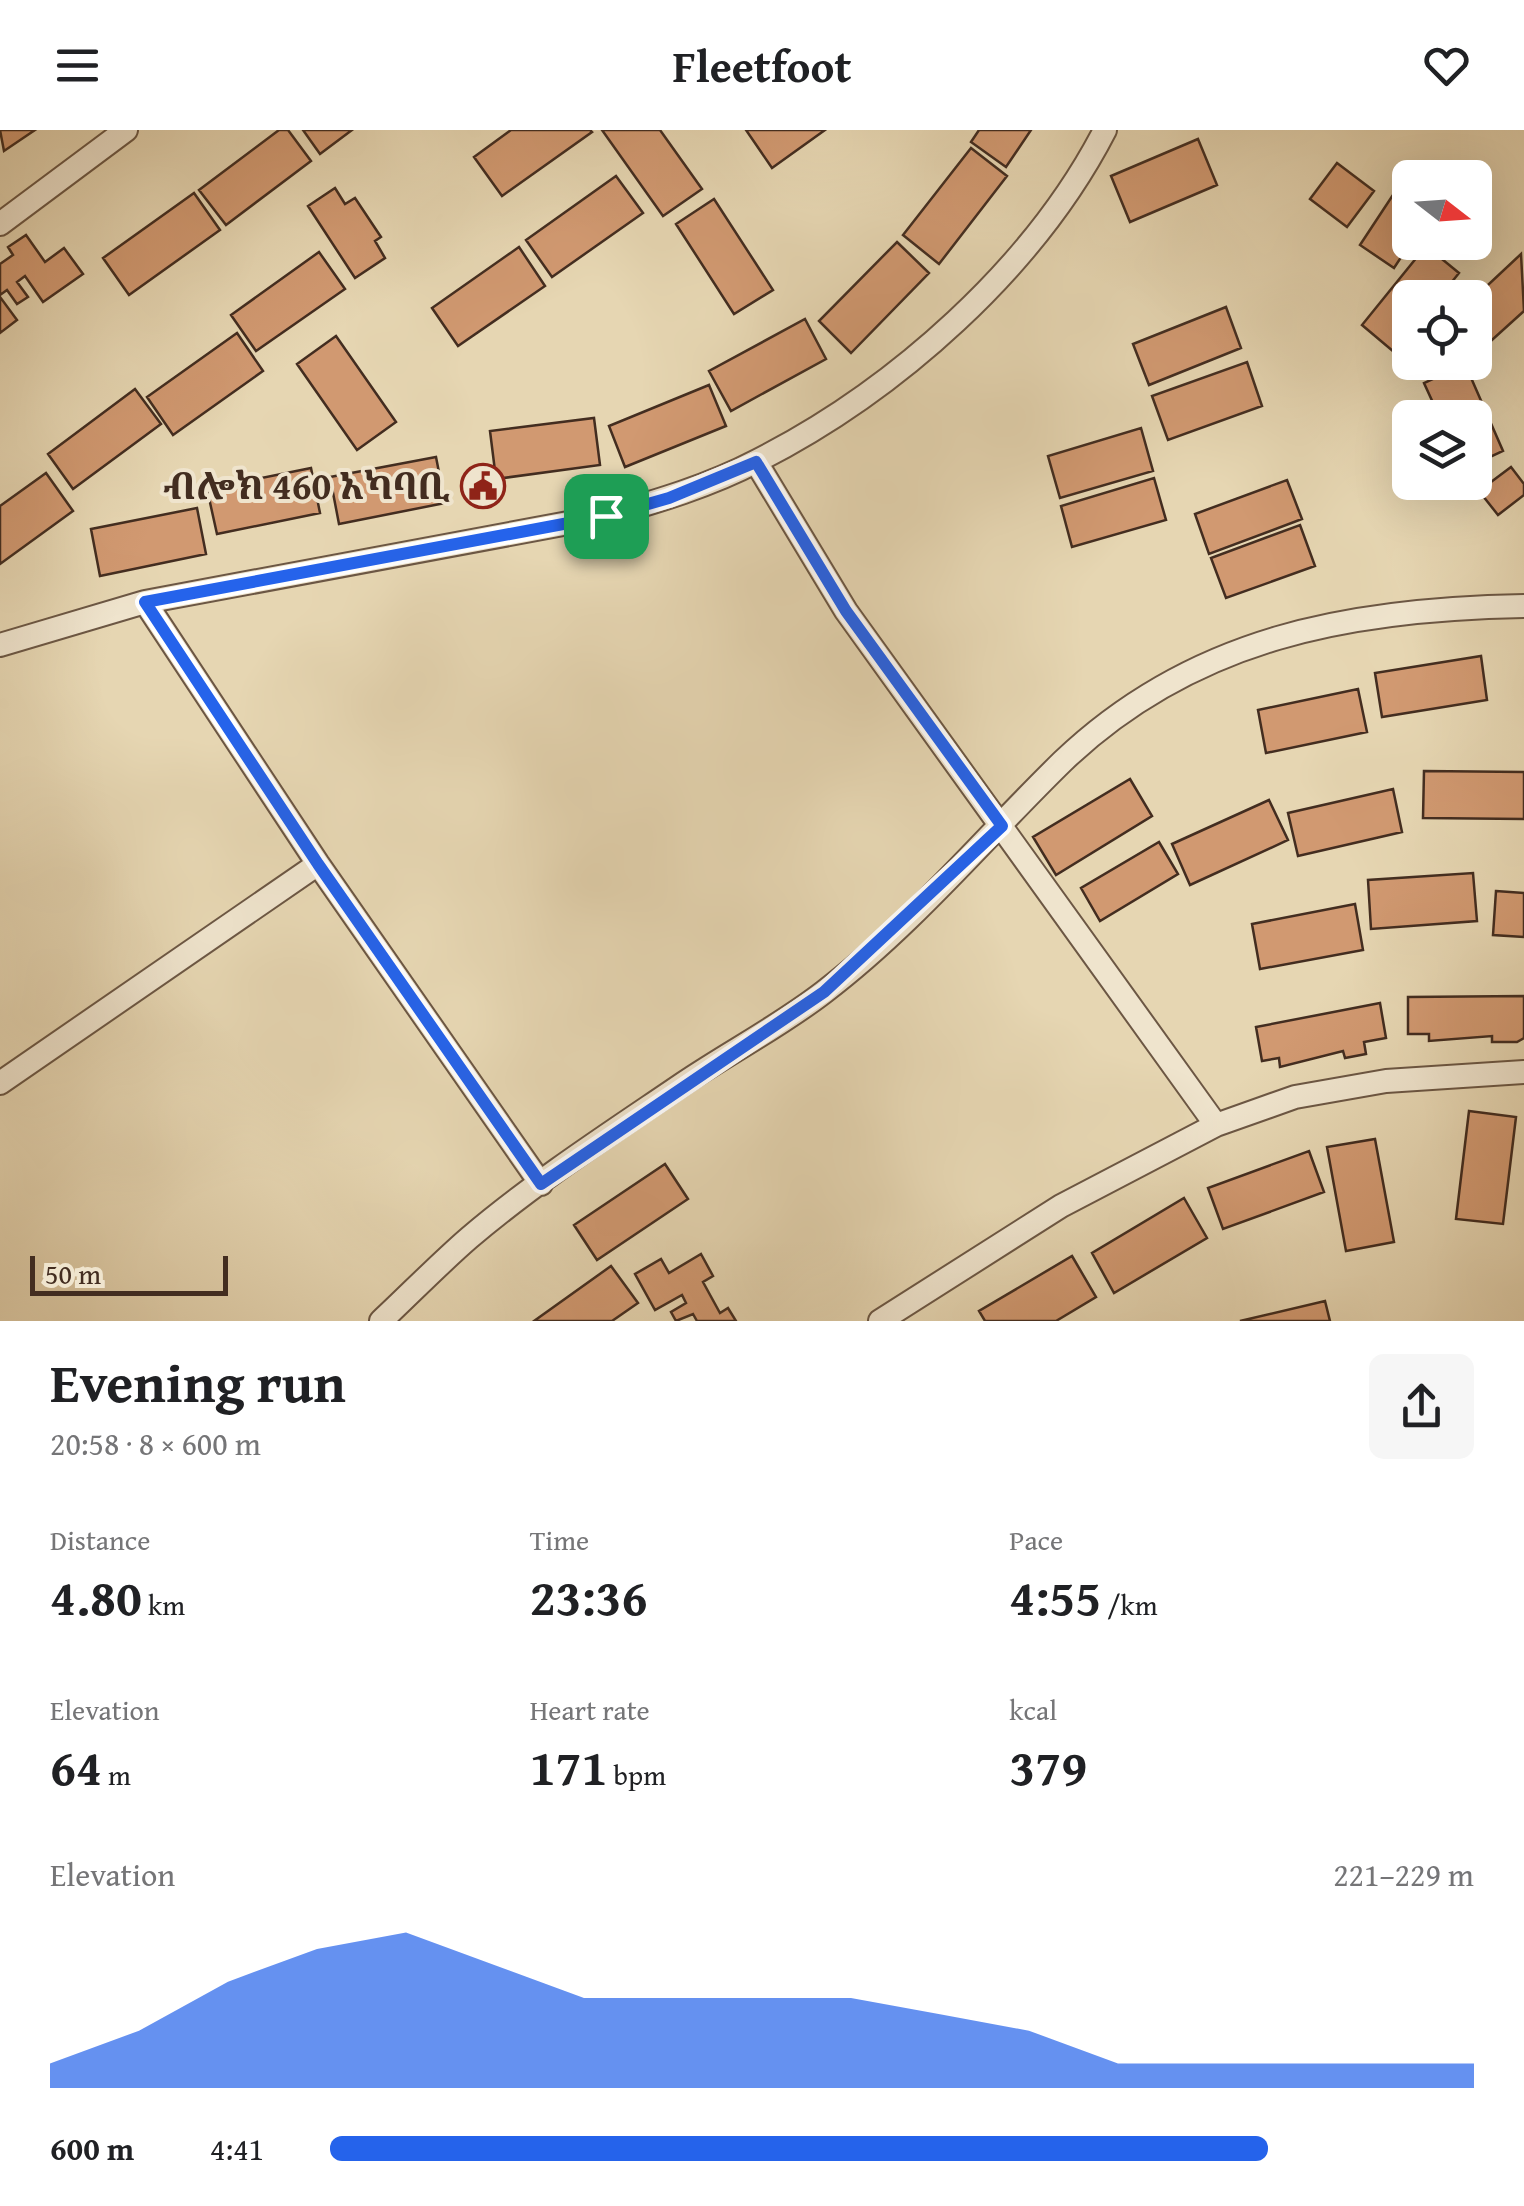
<!DOCTYPE html>
<html lang="en">
<head>
<meta charset="utf-8">
<style>
  body { margin:0; font-family:"Gentium Book Plus","Noto Serif Ethiopic",serif; background:#f6f6f6; color:#202124; height:100vh; display:flex; flex-direction:column; font-size:38px; white-space:nowrap }
  * { box-sizing:border-box; margin:0 }
  p { font-size:32px; color:#757577 }
  .icon { flex:none; width:55px; height:55px; fill:none; stroke:currentColor; stroke-width:2; stroke-linecap:round; stroke-linejoin:round }
  .map { position:relative; height:1191px; overflow:hidden }
  .panel { display:flex; flex-direction:column; background:#fff; flex:1 }
  .panel>* { flex:none }
  .needle { width:65px; rotate:107deg }
  .controls { position:absolute; left:1392px; top:30px; display:grid; gap:20px }
  .controls a { display:grid; place-items:center; width:100px; height:100px; border-radius:15px; background:#fff; box-shadow:0 10px 40px #0002; font-size:50px }
  .scale { position:absolute; left:30px; bottom:25px; width:198px; box-sizing:border-box; padding-left:10px; border:5px solid #432d20; border-top:0; font-size:28px; line-height:35px; white-space:nowrap; color:#432d20; -webkit-text-stroke:8px #efe4cd; paint-order:stroke }
  .pin { position:absolute; display:grid; place-items:center; width:85px; height:85px; color:#fff; margin:-42px; border-radius:20px; box-shadow:0 5px 15px #0006 }
  .round { display:grid; place-items:center; flex:none; width:105px; height:105px; border-radius:15px; background:#f6f6f6 }
  .summary { display:flex; align-items:center; justify-content:space-between; height:170px; padding:0 50px }
  h1 { font-size:55px; font-weight:800; line-height:75px }
  .stats { display:grid; grid-template-columns:repeat(3,1fr); gap:15px; height:170px; padding:10px 50px }
  .stats div { display:grid; align-content:center }
  .stats b { font-size:50px; font-weight:800 }
  .stats small { font-size:28px; font-weight:400 }
  .stats p { font-size:28px }
  .chart { height:280px; padding:20px 50px }
  .chart p { display:flex; justify-content:space-between }
  .chart svg { width:100%; height:180px; margin-top:10px; fill:#2563eb; opacity:.7 }
  ul { padding:0 50px; list-style:none; font-size:32px }
  li { display:grid; grid-template-columns:160px 120px 1fr; align-items:center; height:75px }
  li i { height:25px; border-radius:12px; background:#2563eb }
  header { display:flex; justify-content:space-between; align-items:center; height:130px; padding:0 50px; background:#fff; font-size:45px; font-weight:800 }
  .map>svg:first-child { display:block }
</style>
</head>
<body>
<header><svg class="icon" aria-label="menu" viewBox="0 0 24 24"><path d="M4 6h16M4 12h16M4 18h16"/></svg>Fleetfoot<svg class="icon" aria-label="heart" viewBox="0 0 24 24"><path d="M12 20l-8-8c-3-5 5-10 8-4 3-6 11-1 8 4z"/></svg></header>
<div class="map">
<svg width="1524" height="1191" viewBox="0 0 1524 1191">
  <rect width="100%" height="100%" fill="#e6d6b2"/>
  <filter id="stains"><feTurbulence type="fractalNoise" baseFrequency=".002" numOctaves="4"/><feColorMatrix values="0 0 0 0 .2 0 0 0 0 .09 0 0 0 0 .02 0 0 0 .5 -.17"/></filter>
  <radialGradient id="worn" r=".72"><stop offset=".6" stop-color="#630" stop-opacity="0"/><stop offset="1" stop-color="#630" stop-opacity=".3"/></radialGradient>
  <path fill="#d19971" stroke="#432d20" stroke-width="2.5" d="M0,0H35L4,21Z
    M279,0H288L311,31L226,95L199,60Z
    M303,0H352L320,24Z
    M511,0H590L592,2L502,66L474,27Z
    M602,0H660L702,59L663,86Z
    M746,0H825L772,38Z
    M979,0H1031L1006,37L971,12Z
    M1198,9L1217,55L1130,92L1111,46Z
    M971,18L1007,46L939,134L903,105Z
    M1337,33L1374,61L1347,97L1310,69Z
    M1414,33L1435,48H1410L1411,112L1394,138L1360,115Z
    M616,46L643,83L552,147L526,110Z
    M335,58L345,74L355,68L381,107L375,111L385,128L355,148L308,76Z
    M194,63L220,100L129,165L103,128Z
    M714,69L773,160L734,184L676,94Z
    M26,105L45,132L64,118L83,144L43,172L25,146L17,152L28,167L17,174L7,160L0,165V134L13,125L8,117Z
    M897,112L929,143L851,223L819,191Z
    M1426,116L1459,143L1439,168H1410V203L1394,222L1362,195Z
    M519,117L545,156L458,216L432,178Z
    M319,122L345,159L256,221L231,185Z
    M1521,124L1524,181L1482,219L1475,212L1474,168Z
    M0,167L17,190L0,203Z
    M1226,177L1241,218L1149,255L1133,214Z
    M805,189L826,229L731,281L709,241Z
    M237,203L263,241L173,305L147,267Z
    M336,206L396,292L357,320L297,234Z
    M1247,232L1262,276L1168,310L1152,266Z
    M1465,234L1503,321L1475,334V288H1440L1424,253Z
    M709,255L726,296L625,337L609,296Z
    M135,259L161,294L73,359L48,324Z
    M594,288L600,335L496,349L490,301Z
    M1141,298L1153,341L1060,368L1048,326Z
    M436,327L445,373L339,394L330,347Z
    M1511,337L1524,354V365L1498,385L1479,361Z
    M311,338L320,383L217,404L207,359Z
    M46,343L73,381L0,434V376Z
    M1154,348L1166,390L1072,417L1061,376Z
    M1287,350L1302,389L1209,424L1195,384Z
    M197,378L206,424L100,446L91,399Z
    M1300,395L1315,436L1226,468L1211,428Z
    M1481,526L1487,570L1382,587L1375,543Z
    M1358,559L1367,602L1266,623L1258,580Z
    M1424,641L1524,642V689L1423,688Z
    M1130,649L1152,686L1056,745L1033,707Z
    M1393,659L1402,702L1298,726L1288,683Z
    M1269,670L1288,710L1190,755L1172,714Z
    M1159,712L1178,744L1100,791L1081,758Z
    M1473,743L1477,791L1371,799L1368,750Z
    M1496,761L1524,763V807L1493,805Z
    M1355,774L1363,820L1260,839L1252,794Z
    M1524,866V908L1517,912H1492V906L1429,911V904H1408V867Z
    M1380,873L1386,908L1364,912L1366,924L1345,928L1343,921L1280,937L1279,928L1262,931L1256,897Z
    M1469,981L1516,987L1503,1094L1456,1089Z
    M1375,1009L1394,1112L1346,1121L1327,1017Z
    M1309,1021L1324,1062L1223,1099L1208,1058Z
    M665,1034L688,1069L597,1130L574,1095Z
    M1184,1068L1207,1108L1114,1163L1092,1123Z
    M701,1124L713,1146L703,1152L720,1183L728,1178L736,1191H697L693,1184L676,1191L671,1182L686,1173L682,1165L655,1180L635,1144L661,1129L669,1143Z
    M1072,1126L1096,1167L1056,1191H985L979,1181Z
    M611,1136L638,1173L612,1191H534Z
    M1325,1171L1330,1191H1240Z"/>
  <g fill="none" stroke-linecap="round" stroke-linejoin="round">
    <defs>
      <path id="street" d="M0,94L126,0
        M756,332L846,481L1216,995
        M145,472L318,734L541,1054
        M0,515L145,472L606,386C658,371 709,356 757,331C895,261 1034,138 1105,0
        M0,953L318,734
        M381,1191C411,1163 439,1134 469,1108C536,1051 612,1002 684,953C730,922 780,896 824,862C912,795 984,708 1063,631C1193,507 1351,479 1524,476
        M880,1191L1061,1076L1216,995L1295,967L1386,951L1524,942"/>
    </defs>
    <use href="#street" stroke="#6c5744" stroke-width="26"/>
    <use href="#street" stroke="#efe4cd" stroke-width="22"/>
  </g>
  <g fill="none" stroke-linecap="round" stroke-linejoin="round">
    <defs>
      <path id="route" d="M756,332L846,481L1002,696L824,862L541,1054L318,734L145,472L606,386L669,368Z"/>
    </defs>
    <use href="#route" stroke="#fff" stroke-width="20"/>
    <use href="#route" stroke="#2563eb" stroke-width="12"/>
  </g>
  <defs>
    <symbol id="civic-ring" viewBox="-11 -11 22 22"><circle r="9.5" fill="#efe4cd" stroke="#8f2418" stroke-width="1.5"/><path d="M-.6-6.5H3V-4.5H.6V-3L4-1V1h2V6H-6V1h2V-1L-.6-3ZM-1.2 2.5V6h2.4V2.5Z" fill="#8f2418"/></symbol>
  </defs>
  <g fill-rule="evenodd">
    <use href="#civic-ring" x="458" y="331" width="50" height="50"/>
  </g>
  <g text-anchor="middle" stroke-width="8" stroke-linejoin="round" paint-order="stroke">
    <g font-size="38" font-weight="bold" fill="#432d20" stroke="#efe4cd" text-anchor="end">
      <text x="450" y="369">ብሎክ 460 አካባቢ</text>
    </g>
  </g>
  <rect width="100%" height="100%" filter="url(#stains)"/>
  <rect width="100%" height="100%" fill="url(#worn)"/>
</svg>
<div class="controls">
<a><svg class="needle" viewBox="-14 -14 28 28"><path d="M0-13l5 13h-10z" fill="#e53935"/><path d="M0 13l5-13h-10z" fill="#757577"/></svg></a>
<a><svg class="icon" aria-label="locate" viewBox="0 0 24 24"><circle cx="12" cy="12" r="6"/><path d="M12 2v4M12 18v4M2 12h4M18 12h4"/></svg></a>
<a><svg class="icon" aria-label="layers" viewBox="0 0 24 24"><path d="M12 4l9 5-9 5-9-5zM3 14l9 5 9-5"/></svg></a>
</div>
<div class="scale">50 m</div>
<div class="pin" style="left:606px;top:386px;background:#1e9e55"><svg class="icon" aria-label="arrive" viewBox="0 0 24 24"><path d="M6 21V4h12l-3 4 3 4H6"/></svg></div>
</div>
<section class="panel">
<div class="summary"><div><h1>Evening run</h1><p>20:58 · 8 × 600 m</p></div><a class="round"><svg class="icon" aria-label="share" viewBox="0 0 24 24"><path d="M12 15V3M7 8l5-5 5 5M5 13v7h14v-7"/></svg></a></div>
<div class="stats">
<div><p>Distance</p><b>4.80<small> km</small></b></div>
<div><p>Time</p><b>23:36</b></div>
<div><p>Pace</p><b>4:55<small> /km</small></b></div>
</div>
<div class="stats">
<div><p>Elevation</p><b>64<small> m</small></b></div>
<div><p>Heart rate</p><b>171<small> bpm</small></b></div>
<div><p>kcal</p><b>379</b></div>
</div>
<div class="chart"><p><span>Elevation</span>221–229 m</p>
<svg viewBox="0 0 160 44" preserveAspectRatio="none"><path d="M0 44V38L10 30L20 18L30 10L40 6L50 14L60 22L70 22L80 22L90 22L100 26L110 30L120 38L130 38L140 38L150 38L160 38V44z"/></svg>
</div>
<ul>
<li><b>600 m</b>4:41<i style="width:82%"></i></li>
</ul>
</section>
</body>
</html>
